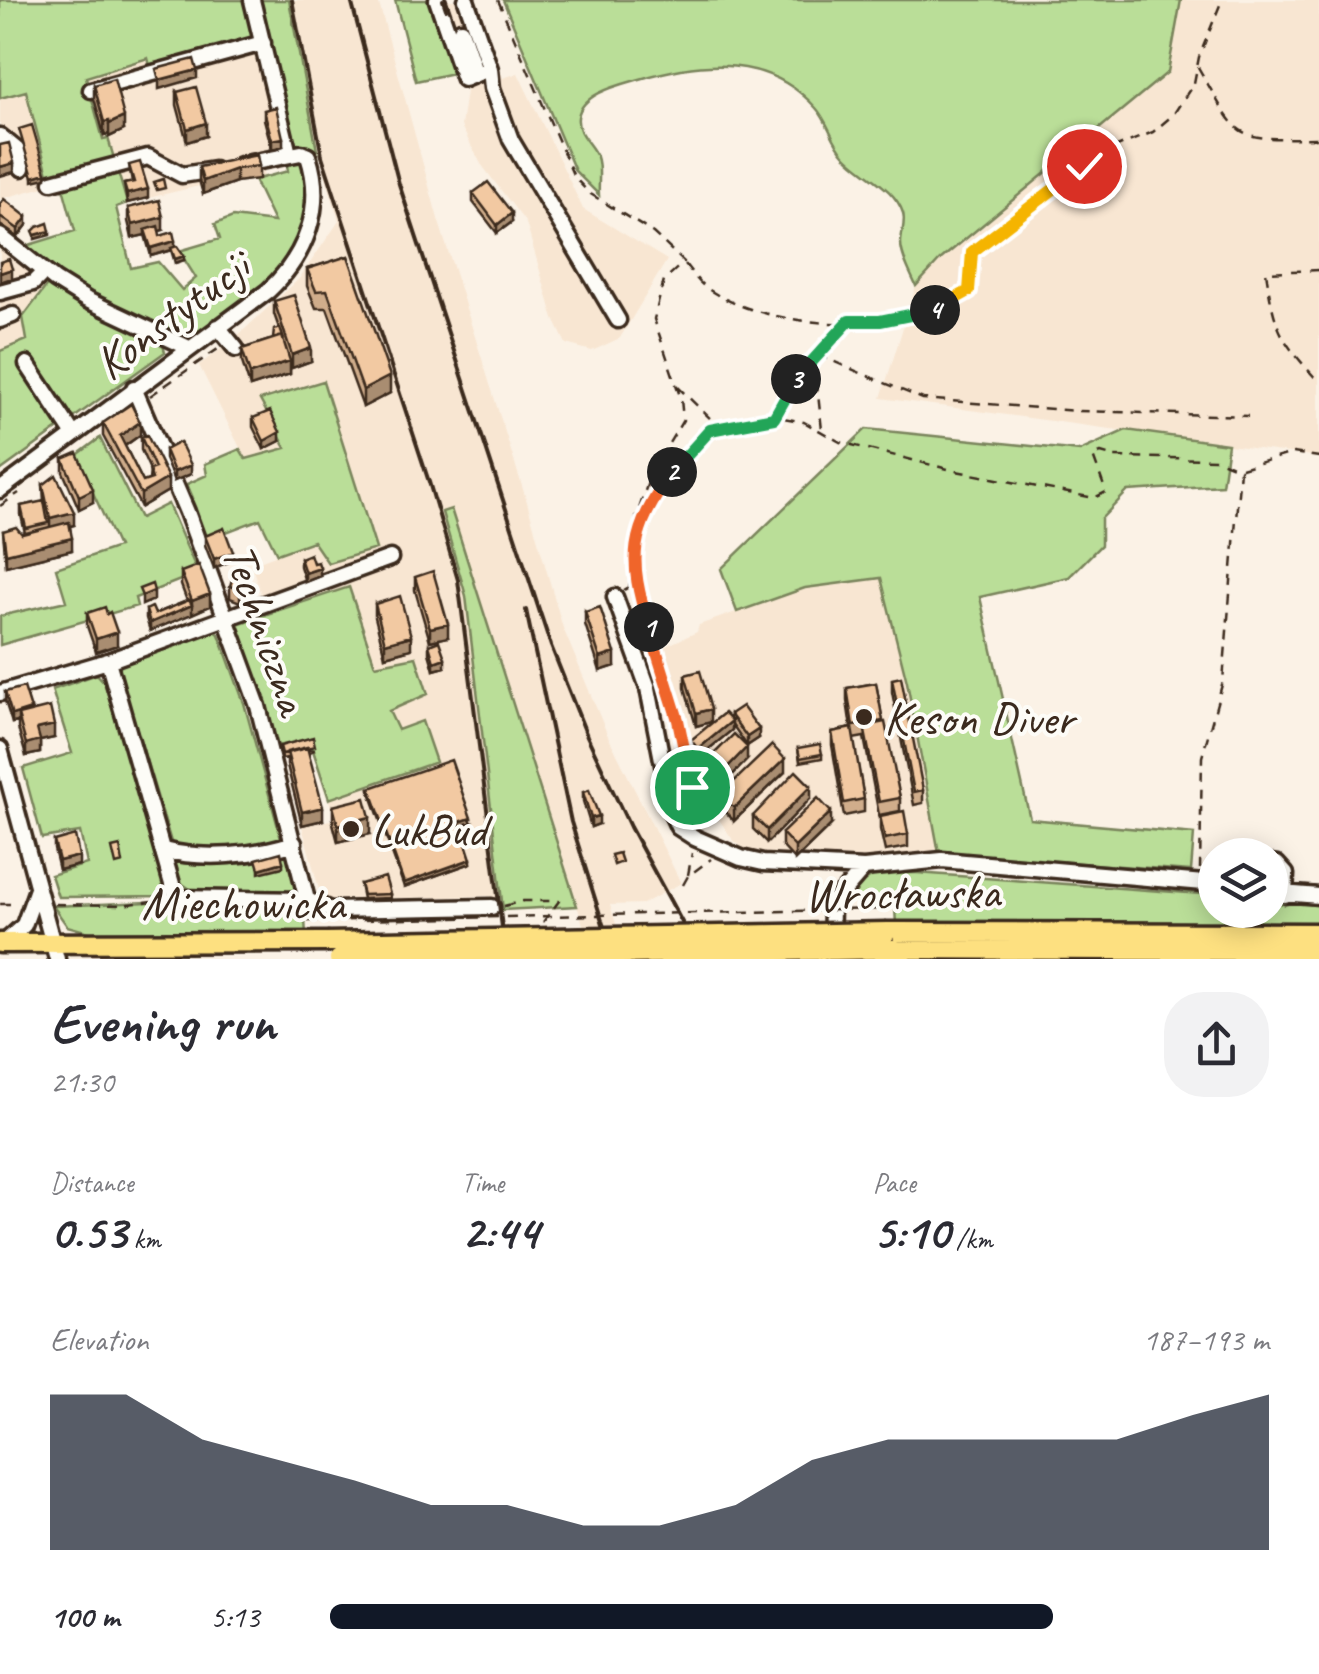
<!DOCTYPE html>
<html lang="en">
<head>
<meta charset="utf-8">
<style>
  body { margin:0; font-family:Caveat,sans-serif; background:#f2f2f3; color:#2b2b33; height:100vh; display:flex; flex-direction:column; font-size:38px; white-space:nowrap }
  * { box-sizing:border-box; margin:0 }
  p { font-size:32px; color:#7c7c81 }
  .icon { flex:none; width:55px; height:55px; fill:none; stroke:currentColor; stroke-width:2; stroke-linecap:round; stroke-linejoin:round }
  .map { position:relative; height:959px; overflow:hidden }
  .sheet { display:flex; flex-direction:column; background:#fff; flex:1 }
  .sheet>* { flex:none }
  .controls { position:absolute; left:1198px; top:838px; display:grid; gap:20px }
  .controls a { display:grid; place-items:center; width:90px; height:90px; border-radius:50%; background:#fff; box-shadow:0 5px 25px #0003; font-size:50px }
  .pin { position:absolute; display:grid; place-items:center; width:85px; height:85px; color:#fff; margin:-42px; border:5px solid #fff; border-radius:50%; box-shadow:0 2px 10px #0007 }
  .km { position:absolute; width:50px; height:50px; margin:-25px; border-radius:50%; background:#222; color:#fff; font-size:28px; line-height:50px; text-align:center }
  .round { display:grid; place-items:center; flex:none; width:105px; height:105px; border-radius:40px; background:#f2f2f3 }
  .head { display:flex; align-items:center; justify-content:space-between; height:170px; padding:0 50px }
  h1 { font-size:55px; font-weight:600; line-height:75px }
  .figures { display:grid; grid-template-columns:repeat(3,1fr); gap:15px; height:170px; padding:10px 50px }
  .figures div { display:grid; align-content:center }
  .figures b { font-size:50px; font-weight:600 }
  .figures small { font-size:28px; font-weight:400 }
  .figures p { font-size:28px }
  .chart { height:280px; padding:20px 50px }
  .chart p { display:flex; justify-content:space-between }
  .chart svg { width:100%; height:180px; margin-top:10px; fill:#111827; opacity:.7 }
  ul { padding:0 50px; list-style:none; font-size:32px }
  li { display:grid; grid-template-columns:160px 120px 1fr; align-items:center; height:75px }
  li i { height:25px; border-radius:12px; background:#111827 }
  .map>svg:first-child { display:block }
</style>
</head>
<body>
<div class="map">
<svg width="1319" height="959" viewBox="0 0 1319 959">
  <rect width="100%" height="100%" fill="#fbf2e6"/>
  <filter id="ink" filterUnits="userSpaceOnUse"><feTurbulence type="fractalNoise" baseFrequency=".01" numOctaves="2"/><feDisplacementMap in="SourceGraphic" scale="20" xChannelSelector="R" yChannelSelector="G"/><feConvolveMatrix kernelMatrix="1 2 1 2 8 2 1 2 1" color-interpolation-filters="sRGB"/></filter>
  <g filter="url(#ink)">
    <path fill="#f8e6d2" d="M289,0H378L438,219L527,502L563,628L608,736L681,883L643,904L610,905L627,959H594L461,540L443,512L466,596L503,910H492L490,896L322,900L302,826L335,819L251,564L313,541L285,449L246,460L199,365L232,341L299,279L339,221L309,119Z
      M434,0H475L503,78L518,73L583,209L667,260L620,338L592,351L566,344L554,319L526,223L481,164L461,126L466,91Z
      M1181,0H1319V457L881,398L916,286L940,260L1168,72Z
      M258,41L283,146L259,152L264,177L236,181L203,194L199,186L127,203L108,138L103,139L85,76L149,58L151,69Z
      M26,90L51,185L0,199V98Z
      M0,232L19,248L48,284L23,317L27,340L0,351Z
      M881,578L907,682L939,853L852,863L753,855L733,840L680,762L650,653L697,632L699,625L805,588Z"/>
    <path fill="#bade98" stroke="#7a845b" stroke-width="2.5" d="M0,0H249L258,41L151,70L148,58L86,77L103,139L108,138L127,203L116,207L131,268L158,262L182,290L196,278L179,251L220,239L215,224L233,217L274,222L254,180L288,171L286,160H300C319,181 299,249 281,268C259,292 226,311 200,331L185,337L112,309L57,276L19,248L75,231L62,184L51,185L26,91L0,98Z
      M257,0H289L318,156L303,148L292,149Z
      M395,0H430L453,73L416,81Z
      M503,0H1181L1168,72L940,260L916,286C911,274 901,257 901,243C901,234 906,222 903,213C894,186 861,174 844,154C832,141 828,121 816,108C769,55 703,60 640,79C620,85 582,93 578,117C576,134 591,143 597,157C601,169 598,183 599,195L575,171Z
      M48,284L91,312L160,336L165,352L0,471V351L27,340L23,317Z
      M323,381L376,549L328,563L313,541L277,554L260,519L203,541L187,500L193,498L187,484L207,475L205,464L240,449L246,459L286,448L260,400Z
      M866,429L1080,451L1126,430L1228,444L1222,485L1128,491L1101,519V545L1069,577L980,597L1030,819L1194,834L1191,871L939,853L907,682L881,578L805,588L737,612L721,569Z
      M100,438L140,518L168,504L198,573L135,598L137,606L0,645V616L66,601L56,568L118,547L76,456Z
      M451,509L577,906L503,910L466,596L442,512Z
      M349,587L375,665L416,657L428,694L389,711L398,730L422,721L436,762L329,799L310,741L276,750L234,625Z
      M214,630L219,634L244,703L281,838L276,842L186,851L172,845L119,671L121,663Z
      M97,674L104,682L170,896L58,897L51,875L87,864L80,832L42,838L23,768L72,753L52,690Z
      M285,851L290,857L299,887L295,892L197,894L180,882L174,862L200,865Z
      M877,873H917L1215,895V910H1270V899L1319,903V927L896,926L895,906L859,907L853,889Z
      M174,901H295L316,910L315,915L305,918L306,937L96,934L67,926L53,906Z"/>
    <g fill="none" stroke-linecap="round" stroke-linejoin="round">
      <defs>
        <path id="minor" d="M252,0L289,154
          M437,0L464,79L476,74
          M461,30L476,74L490,69L466,0
          M490,69L492,88L511,140L618,320
          M91,90L263,43
          M0,136L17,150L22,168
          M52,182L148,157L182,175L214,170
          M0,236L55,280L87,300L189,348
          M0,292L33,283L44,272
          M0,320L13,315
          M218,327L236,349
          M27,364L74,435
          M134,388L187,512L258,706L307,900
          M0,490L268,291C306,256 325,207 308,156L301,153L240,165
          M615,597L648,688L673,816L678,827L695,838L741,858L763,863L864,868L942,860L1215,884
          M108,661L176,898L307,900L330,910L492,907
          M0,693L108,661L390,558
          M0,749L57,959
          M163,850C202,860 255,856 294,843
          M1270,863L1277,864L1286,874L1285,895
          M1270,892L1319,896
          M4,943L24,925L37,889
          M831,959L832,905L864,868"/>
        <path id="major" d="M887,932L1319,933
          M0,943L327,942
          M894,949L1319,951"/>
      </defs>
      <use href="#minor" stroke="#3b2a1e" stroke-width="21"/>
      <use href="#major" stroke="#3b2a1e" stroke-width="25"/>
      <path stroke="#3b2a1e" stroke-width="2.5" stroke-dasharray="10 8" stroke-linecap="butt" d="M498,0L574,177L589,193L653,233L684,262L664,280L654,319L681,399L683,420L651,473L636,518V550L640,597L678,720L692,787L685,808
        M1198,67C1242,143 1231,139 1319,138
        M685,264C691,271 697,281 705,287C760,327 874,333 936,310C948,305 959,297 969,291L972,252L1084,166L1112,149L1153,132L1173,115L1194,83L1199,57L1222,0
        M1319,270L1266,272C1275,331 1279,338 1319,382
        M818,355L923,399L1078,411L1248,416
        M809,365L817,385L822,430
        M677,386L720,428L779,417L804,422L840,442L956,471L1094,498L1106,492L1093,456L1101,453L1115,457L1216,459L1240,469L1223,681L1202,757L1200,869
        M150,396L218,349
        M775,416L798,375L849,321
        M1241,468L1293,453L1319,457
        M0,506L19,493
        M636,534C651,504 684,438 718,428
        M624,590L629,587L634,566
        M688,875L692,853
        M683,885L688,876L711,859
        M0,904H18
        M55,904L120,905L162,900
        M504,906L523,901H559L543,922"/>
      <use href="#minor" stroke="#fdfcf7" stroke-width="14"/>
      <use href="#major" stroke="#fde080" stroke-width="18"/>
      <path stroke="#3b2a1e" stroke-width="4" d="M292,0L322,156L429,482L458,580L506,959
        M351,0L399,184L551,646L587,736L630,827L702,959
        M443,0L446,9
        M526,610L571,822L614,959"/>
      <defs>
        <path id="major-bridge" d="M327,942L887,932
          M339,959L894,949"/>
      </defs>
      <use href="#major-bridge" stroke="#3b2a1e" stroke-width="25" stroke-linecap="butt"/>
      <path stroke="#3b2a1e" stroke-width="2.5" stroke-dasharray="10 8" stroke-linecap="butt" d="M308,921L884,909"/>
      <use href="#major-bridge" stroke="#fde080" stroke-width="18"/>
    </g>
    <path fill="#d0ad8b" stroke="#3b2a1e" stroke-width="2.5" d="M94,85L124,130L109,137V134L104,135L94,98Z
      M177,92L206,136L187,142L177,105Z
      M264,110L283,146L272,149L264,119Z
      M129,165L148,198L127,203L124,184L132,182Z
      M259,166V179L236,182L203,194L199,180V167Z
      M473,193L512,222L497,233L473,202Z
      M0,204L27,225L18,237L0,225Z
      M128,208L163,230L159,231L160,236L175,247L184,260L175,263L171,250L151,256L145,235L132,238L128,221Z
      M348,256L390,393L363,407L327,308H316L307,286V269Z
      M274,301L311,361L292,368L290,362V374L250,387L242,362V349L273,339L279,328L274,314Z
      M253,418L280,441L264,449L253,427Z
      M103,423L140,435L125,446L143,482L149,480L150,470L141,450V437L168,491L141,507L103,436Z
      M165,450L191,474L174,481L165,459Z
      M63,459L93,502L79,509L63,472Z
      M43,485L74,525L70,526L72,550L6,566L3,531L25,533L21,515V506L44,502Z
      M205,536L233,560L214,568L205,545Z
      M300,558L320,576L305,582L300,566Z
      M181,572L210,606L150,631L146,618V610L155,614L187,601L181,585Z
      M415,577L448,637L430,641L415,590Z
      M242,578L244,598L240,602L230,598V586Z
      M375,604L411,649L385,656L375,617Z
      M585,612L615,666L600,671L585,624Z
      M87,613L117,645L96,652L87,626Z
      M429,645L445,667L434,670L429,653Z
      M685,675L711,722L696,726L685,688Z
      M892,679L923,790V803L914,805L892,692Z
      M876,683L883,723L900,798V811L879,815L864,737L853,739L864,799V812L844,816L832,745V732L851,728L847,701V688Z
      M5,692L31,712L54,738L40,741V753L26,756L18,728V722L12,723L5,701Z
      M730,714L759,738L747,746L732,724V730L698,758L691,749V740L730,720Z
      M280,746L315,750L308,752L323,820L302,825L287,765V758L282,759Z
      M798,748L822,754V758L800,762Z
      M747,760L719,789L705,776V763Z
      M785,772L734,821L721,807V794Z
      M370,788L471,822L460,826L471,863L404,887L370,792Z
      M583,792L599,824L591,827L583,801Z
      M811,798L767,843L753,829V816Z
      M333,806L370,834L338,842L333,823Z
      M880,816L908,834V847L885,851L880,829Z
      M831,825L795,860L782,846V833Z
      M54,841L79,865L59,870L54,849Z
      M360,884L390,894V898L363,899Z"/>
    <path fill="#a98d71" stroke="#3b2a1e" stroke-width="2.5" d="M197,70V78L159,89V80Z
      M124,117V130L109,137V124Z
      M109,121V134L104,135V122Z
      M206,123V136L187,142V129Z
      M283,138V146L272,149V140Z
      M14,163V172L0,176V167Z
      M236,169V182L203,194V181Z
      M46,173V178L33,181V177Z
      M148,189V198L127,203V194Z
      M512,213V222L497,233V225Z
      M27,217V225L18,237V229Z
      M163,217V230L146,234L145,230V235L132,238V225Z
      M50,231V235L35,239V235Z
      M175,241V249L151,256V248Z
      M184,256V260L175,263V259Z
      M12,269V278L0,282V273Z
      M311,348V361L292,368V355Z
      M290,361V374L250,387V374Z
      M390,376V393L363,407V390Z
      M140,422V435L120,449V436Z
      M280,432V441L264,449V441Z
      M191,465V474L174,481V472Z
      M168,478V491L141,507V494Z
      M93,489V502L79,509V496Z
      M74,512V525L50,531V518Z
      M72,538V550L6,566V554Z
      M233,552V560L214,568V559Z
      M320,568V576L305,582V573Z
      M244,585V598L240,602V589Z
      M154,591V600L142,605V596Z
      M210,594V606L192,614V601Z
      M192,605V614L150,631V623Z
      M448,624V637L430,641V628Z
      M117,632V645L96,652V639Z
      M411,636V649L385,656V643Z
      M615,653V666L600,671V658Z
      M445,658V667L434,670V662Z
      M31,709V718L18,715V722L12,723V715Z
      M711,709V722L696,726V713Z
      M732,721V730L698,758V749Z
      M54,725V738L40,741V753L26,756V744L37,729Z
      M759,729V738L747,746V737Z
      M747,747V760L719,789V776Z
      M785,759V772L734,821V808Z
      M811,786V798L767,843V830Z
      M323,807V820L302,825V812Z
      M831,812V825L795,860V847Z
      M599,816V824L591,827V818Z
      M370,817V834L338,842V825Z
      M471,818V822L459,827V822Z
      M79,856V865L59,870V861Z
      M471,859V863L404,887V883Z
      M283,862V867L259,873V869Z"/>
    <path fill="#f2c9a2" stroke="#3b2a1e" stroke-width="2.5" d="M194,59L197,70L159,80L156,69Z
      M114,79L124,117L109,124V121L104,122L94,85Z
      M196,87L206,123L187,129L177,92Z
      M276,107L283,138L272,140L264,110Z
      M32,125L46,173L33,177L19,129Z
      M9,143L14,163L0,167V145Z
      M257,155L259,166L236,169L203,181L199,167Z
      M140,162L148,189L127,194L124,184L134,182L129,165Z
      M163,179L165,188L157,190L154,182Z
      M488,182L512,213L497,225L473,193Z
      M4,199L27,217L18,229L0,216V204Z
      M159,200L163,217L132,225L128,208Z
      M48,223L50,231L35,235L33,231L37,227Z
      M158,226L160,236L173,232L175,241L151,248L145,230Z
      M177,246L184,256L175,259L171,248Z
      M348,256L390,376L363,390L327,290L316,291L307,269Z
      M9,259L12,269L0,273V262Z
      M294,295L311,348L292,355L274,301Z
      M280,328L284,340L282,336L273,339L274,330Z
      M282,336L290,361L250,374L242,349Z
      M131,404L140,422L120,436L143,482L152,479L149,470L155,468L141,437L147,435L168,478L141,494L103,423Z
      M270,411L280,432L264,441L253,418Z
      M180,442L191,465L174,472L165,450Z
      M77,453L93,489L79,496L63,459Z
      M56,475L74,512L50,518L43,485Z
      M44,501L48,523L26,528L21,506Z
      M69,522L72,538L6,554L3,531L16,527L22,534Z
      M224,528L233,552L214,559L205,536Z
      M310,554L313,563L318,562L320,568L305,573L300,558Z
      M199,565L210,594L192,601L181,572Z
      M433,571L448,624L430,628L415,577Z
      M233,576L242,578L244,585L240,589L230,586Z
      M152,584L154,591L142,596L139,589Z
      M400,596L411,636L385,643L375,604Z
      M189,600L192,605L150,623L146,610L152,607L155,614Z
      M105,607L107,614L110,612L117,632L96,639L87,613Z
      M600,607L615,653L600,658L585,612Z
      M439,641L445,658L434,662L429,645Z
      M700,671L711,709L696,713L685,675Z
      M901,677L923,790L914,792L892,679Z
      M876,683L883,721L853,726L847,688Z
      M24,687L31,709L12,715L5,692Z
      M742,706L759,729L747,737L730,714Z
      M50,707L54,725L37,729L40,740L26,744L18,715Z
      M724,713L732,721L698,749L691,740Z
      M885,722L900,798L879,802L864,726Z
      M852,728L864,799L844,803L832,732Z
      M734,734L747,747L719,776L705,763Z
      M313,737L315,746L282,754L280,746Z
      M820,744L822,754L800,758L798,748Z
      M772,745L785,759L734,808L721,794Z
      M307,747L323,807L302,812L287,752Z
      M451,760L471,818L459,822L471,859L404,883L370,788Z
      M796,771L811,786L767,830L753,816Z
      M589,790L599,816L591,818L583,792Z
      M365,798L370,817L338,825L333,806Z
      M818,798L831,812L795,847L782,833Z
      M904,811L908,834L885,839L880,816Z
      M75,835L79,856L59,861L54,841Z
      M120,846L123,863L116,865L112,848Z
      M281,852L283,862L259,869L256,859Z
      M619,853L622,862L614,865L611,855Z
      M385,877L390,894L363,895L360,884Z"/>
  </g>
  <g fill="none" stroke-linecap="round" stroke-linejoin="round" filter="url(#ink)">
    <defs>
      <path id="split-1" d="M649,627L678,720L692,787"/>
      <path id="split-2" d="M649,627C627,557 630,532 672,472"/>
      <path id="split-3" d="M672,472L710,430L774,418L796,379"/>
      <path id="split-4" d="M796,379L849,321H880L935,310"/>
      <path id="split-5" d="M935,310L969,291L972,252L1042,198"/>
      <path id="split-6" d="M1042,198L1084,166"/>
    </defs>
    <use href="#split-1" stroke="#fff" stroke-width="20"/>
    <use href="#split-2" stroke="#fff" stroke-width="20"/>
    <use href="#split-3" stroke="#fff" stroke-width="20"/>
    <use href="#split-4" stroke="#fff" stroke-width="20"/>
    <use href="#split-5" stroke="#fff" stroke-width="20"/>
    <use href="#split-6" stroke="#fff" stroke-width="20"/>
    <use href="#split-1" stroke="#f0652b" stroke-width="12"/>
    <use href="#split-2" stroke="#f0652b" stroke-width="12"/>
    <use href="#split-3" stroke="#22a559" stroke-width="12"/>
    <use href="#split-4" stroke="#22a559" stroke-width="12"/>
    <use href="#split-5" stroke="#f5b400" stroke-width="12"/>
    <use href="#split-6" stroke="#f5b400" stroke-width="12"/>
  </g>
  <g fill="#3b2a1e" stroke="#fdfcf7" stroke-width="4">
    <circle cx="864" cy="717" r="10"/>
    <circle cx="351" cy="829" r="10"/>
  </g>
  <g text-anchor="middle" stroke-width="8" stroke-linejoin="round" paint-order="stroke">
    <g font-size="48" fill="#3b2a1e" stroke="#fdfcf7">
      <text transform="translate(171 314) rotate(-37)" y="17">Konstytucji</text>
      <text transform="translate(267 628) rotate(71)" y="17">Techniczna</text>
      <text transform="translate(902 892) rotate(-1)" y="17">Wrocławska</text>
      <text x="243" y="919">Miechowicka</text>
    </g>
    <g font-size="48" fill="#3b2a1e" stroke="#fdfcf7" text-anchor="start">
      <text x="884" y="734">Keson Diver</text>
      <text x="371" y="846">LukBud</text>
    </g>
  </g>
</svg>
<div class="controls">
<a><svg class="icon" aria-label="layers" viewBox="0 0 24 24"><path d="M12 4l9 5-9 5-9-5zM3 14l9 5 9-5"/></svg></a>
</div>
<div class="pin" style="left:692px;top:787px;background:#1e9e55"><svg class="icon" aria-label="arrive" viewBox="0 0 24 24"><path d="M6 21V4h12l-3 4 3 4H6"/></svg></div>
<div class="pin" style="left:1084px;top:166px;background:#d93025"><svg class="icon" aria-label="check" viewBox="0 0 24 24"><path d="M5 12l5 5 9-10"/></svg></div>
<b class="km" style="left:649px;top:627px">1</b>
<b class="km" style="left:672px;top:472px">2</b>
<b class="km" style="left:796px;top:379px">3</b>
<b class="km" style="left:935px;top:310px">4</b>
</div>
<section class="sheet">
<div class="head"><div><h1>Evening run</h1><p>21:30</p></div><a class="round"><svg class="icon" aria-label="share" viewBox="0 0 24 24"><path d="M12 15V3M7 8l5-5 5 5M5 13v7h14v-7"/></svg></a></div>
<div class="figures">
<div><p>Distance</p><b>0.53<small> km</small></b></div>
<div><p>Time</p><b>2:44</b></div>
<div><p>Pace</p><b>5:10<small> /km</small></b></div>
</div>
<div class="chart"><p><span>Elevation</span>187–193 m</p>
<svg viewBox="0 0 160 44" preserveAspectRatio="none"><path d="M0 44V6L10 6L20 17L30 22L40 27L50 33L60 33L70 38L80 38L90 33L100 22L110 17L120 17L130 17L140 17L150 11L160 6V44z"/></svg>
</div>
<ul>
<li><b>100 m</b>5:13<i style="width:77%"></i></li>
</ul>
</section>
</body>
</html>
